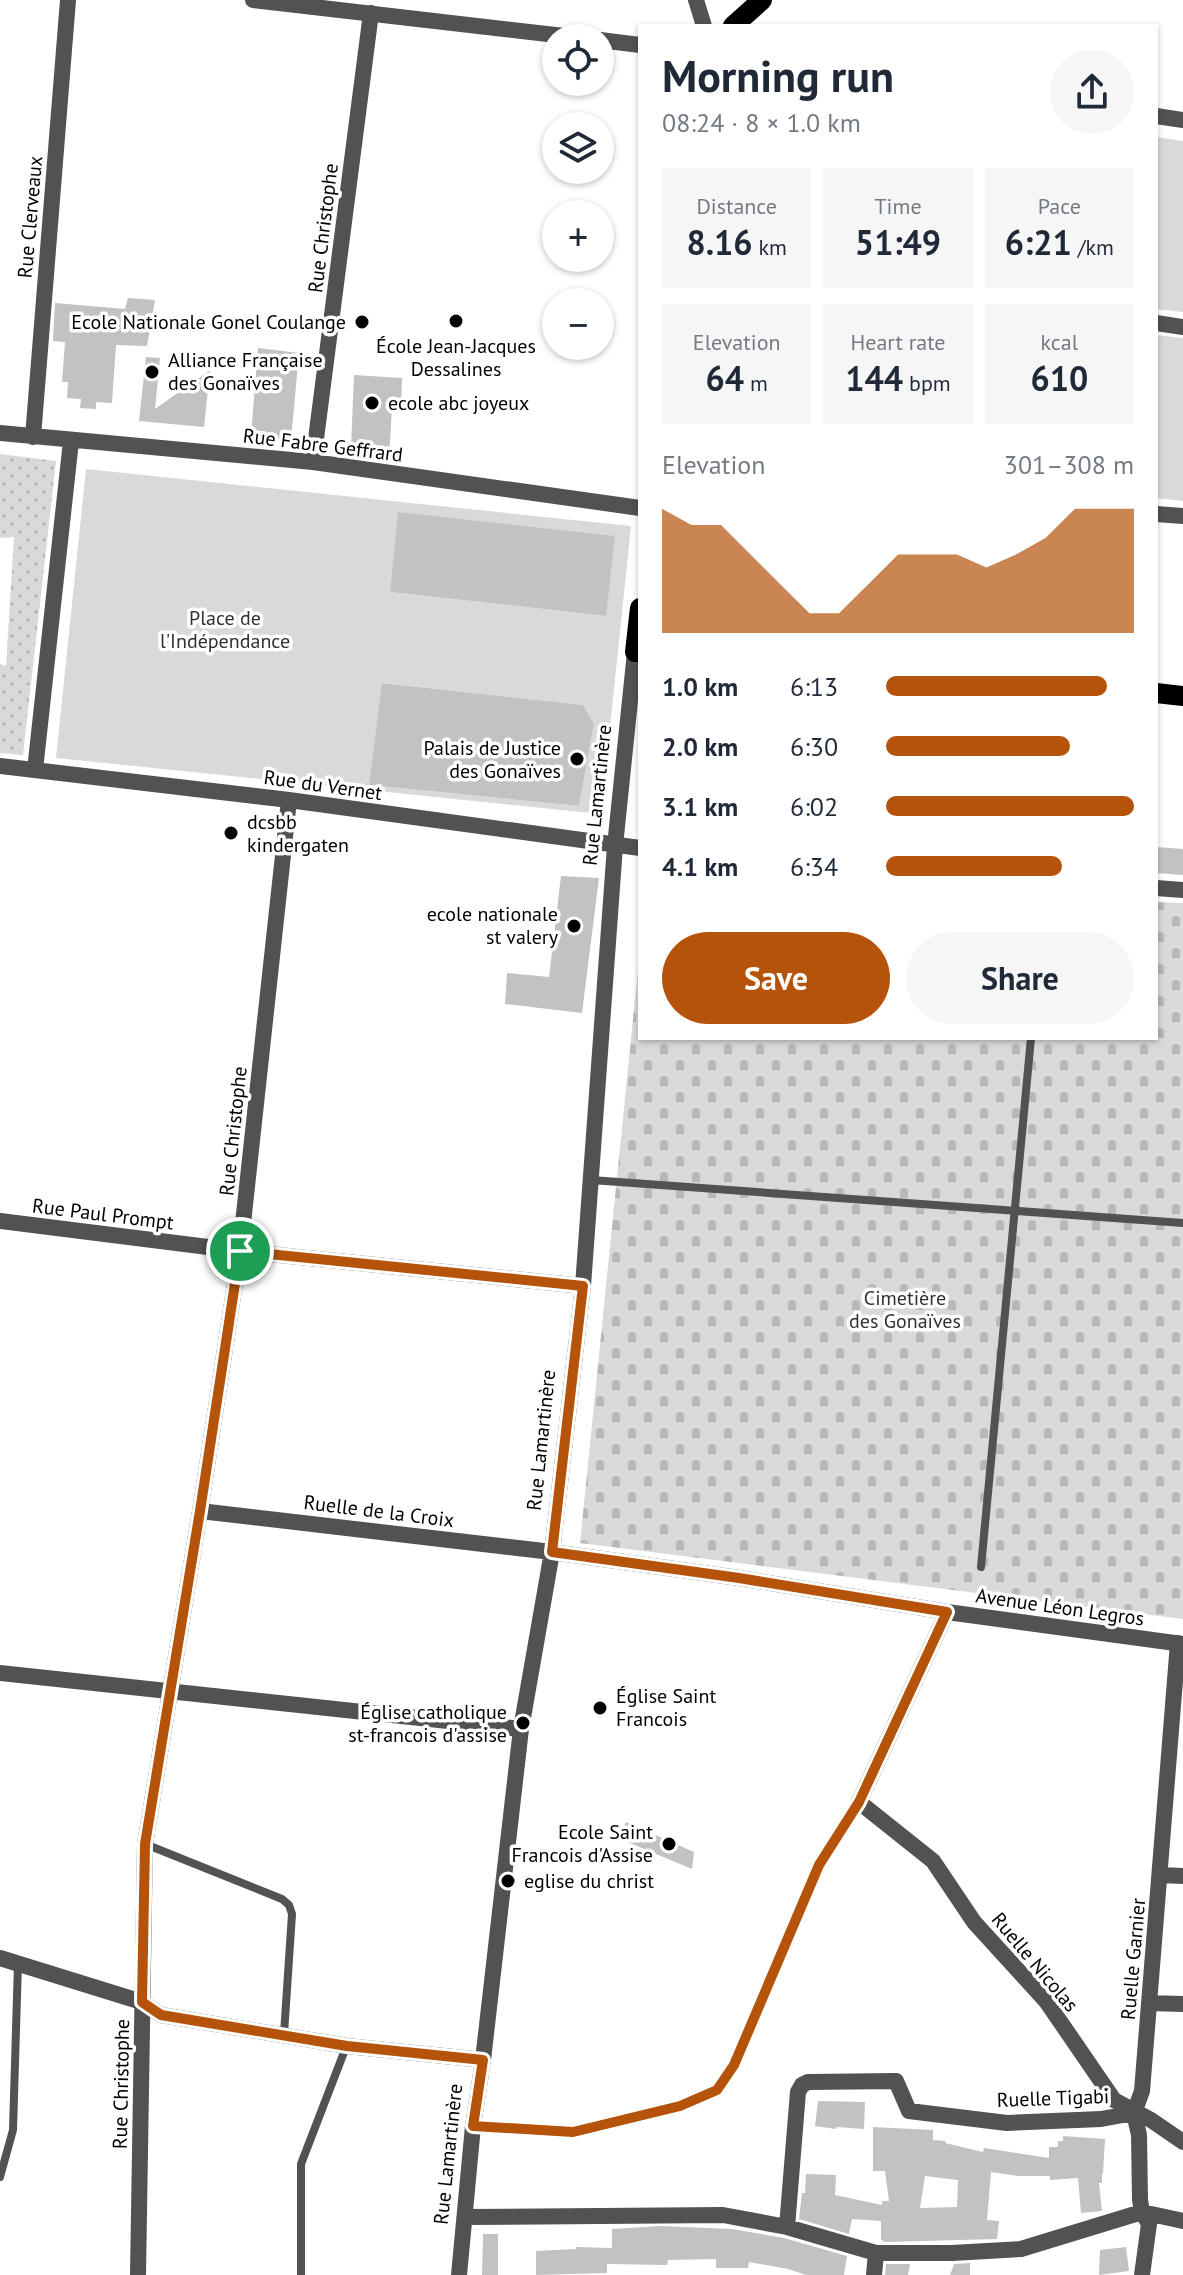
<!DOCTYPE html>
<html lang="en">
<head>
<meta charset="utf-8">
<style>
  body { margin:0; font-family:"PT Sans",sans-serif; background:#f6f6f7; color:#1f2937; height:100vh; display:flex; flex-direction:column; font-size:30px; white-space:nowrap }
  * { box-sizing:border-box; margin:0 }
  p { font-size:26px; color:#747a83 }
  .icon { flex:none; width:44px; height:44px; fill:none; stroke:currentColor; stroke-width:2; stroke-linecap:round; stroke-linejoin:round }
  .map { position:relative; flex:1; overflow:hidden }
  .drawer { position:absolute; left:638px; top:24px; width:520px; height:1016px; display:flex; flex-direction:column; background:#fff; border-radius:0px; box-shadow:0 2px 6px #0004 }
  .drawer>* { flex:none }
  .controls { position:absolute; left:542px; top:24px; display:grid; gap:16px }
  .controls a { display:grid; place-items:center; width:72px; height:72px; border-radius:50%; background:#fff; box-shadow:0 2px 6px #0004; font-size:40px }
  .pin { position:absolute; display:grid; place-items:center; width:68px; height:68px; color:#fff; margin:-34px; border:4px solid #fff; border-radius:50%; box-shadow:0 2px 8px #0007 }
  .round { display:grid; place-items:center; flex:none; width:84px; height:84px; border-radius:42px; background:#f6f6f7 }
  .headline { display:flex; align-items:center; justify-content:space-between; height:136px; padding:0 24px }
  h1 { font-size:44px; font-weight:800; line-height:60px }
  .figures { display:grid; grid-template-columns:repeat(3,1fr); gap:12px; height:136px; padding:8px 24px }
  .figures div { display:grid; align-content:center; border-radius:0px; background:#f6f6f7; text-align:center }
  .figures b { font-size:34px; font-weight:800 }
  .figures small { font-size:22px; font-weight:400 }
  .figures p { font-size:22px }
  .chart { height:224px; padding:16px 24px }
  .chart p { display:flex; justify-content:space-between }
  .chart svg { width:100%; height:144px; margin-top:8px; fill:#b45309; opacity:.7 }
  .button { display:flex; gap:16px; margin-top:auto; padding:16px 24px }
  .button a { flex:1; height:92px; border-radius:48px; background:#b45309; color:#fff; font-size:32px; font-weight:800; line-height:92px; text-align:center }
  .button a+a { background:#f6f6f7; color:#1f2937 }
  ul { padding:0 24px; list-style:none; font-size:26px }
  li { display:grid; grid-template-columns:128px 96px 1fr; align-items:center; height:60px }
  li i { height:20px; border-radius:10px; background:#b45309 }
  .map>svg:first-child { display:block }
</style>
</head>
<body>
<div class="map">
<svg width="1183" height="2275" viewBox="0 0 1183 2275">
  <defs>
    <pattern id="grass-dots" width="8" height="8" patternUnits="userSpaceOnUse" patternTransform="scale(2)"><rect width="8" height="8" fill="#d9d9d9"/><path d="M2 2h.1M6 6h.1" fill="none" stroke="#b8b8b8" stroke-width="1.8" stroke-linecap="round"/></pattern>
    <pattern id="cemetery-stones" width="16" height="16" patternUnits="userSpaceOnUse" patternTransform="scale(2)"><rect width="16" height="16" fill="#d9d9d9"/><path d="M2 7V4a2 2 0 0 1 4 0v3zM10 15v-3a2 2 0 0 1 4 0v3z" fill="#b8b8b8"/></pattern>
  </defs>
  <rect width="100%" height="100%" fill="#fff"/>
  <path fill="url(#grass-dots)" d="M0,454L56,461L23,755L0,753V664L6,666L14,537L0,538Z"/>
  <path fill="url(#cemetery-stones)" d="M1156,902L1183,903V1619L580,1543L640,950V1038H1156Z"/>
  <path fill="#d9d9d9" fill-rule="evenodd" d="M1156,137L1183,141V312L1156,309Z
    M1156,335L1183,338V501L1156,498Z
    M86,469L631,526L601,814L56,758ZM399,512L606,616L390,592ZM383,683L583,705L594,724L579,806L369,785Z"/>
  <path fill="#c2c2c2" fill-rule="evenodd" d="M128,298L155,300L147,346L116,345L112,403L96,402V409L80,408L81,399L67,398L68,382H62L65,342L53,341L55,303L125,309Z
    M258,348L299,353L291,440L251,436Z
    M146,357L160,358L155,409L210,370L204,427L139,421Z
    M354,375L402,378L401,410L392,408L389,459L373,456L351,447Z
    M398,512L615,536L606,616L390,592Z
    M382,683L583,705L594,724L579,806L369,785Z
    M1156,847L1183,849V875L1156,873Z
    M561,876L599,878L582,1013L505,1004L507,973L549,977Z
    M626,1822L694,1852L692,1869L618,1838Z
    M818,2101L865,2102L864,2129L837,2127L836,2129L815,2126Z
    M873,2127L933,2130V2140L946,2141L945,2143L983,2152L984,2148L1049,2158V2147H1058V2141H1063V2136L1105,2139L1103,2174H1102V2183H1099L1102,2211L1081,2213L1078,2178L1050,2180V2176H1018L991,2172L987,2220L999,2221L997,2239L885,2242L881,2240V2221L852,2219L849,2234L799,2219L802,2193H805L806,2174L836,2175L835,2195L882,2205V2201H889L885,2171H873ZM925,2176L958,2180L957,2207L920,2208Z
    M660,2226L732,2229L784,2238L847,2256L844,2275H806L788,2269L749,2262L748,2268H716V2259L668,2260L667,2265L607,2264V2273L536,2275V2251L576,2249V2247L612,2248V2229Z
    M483,2234H498V2275H482Z
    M1126,2247L1129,2271L1099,2275L1100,2250Z
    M970,2263V2275H950L954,2264Z
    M886,2264H910L908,2275H885Z"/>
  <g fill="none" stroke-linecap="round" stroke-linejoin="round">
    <path stroke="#525252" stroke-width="8" d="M591,1180L1183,1223
      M981,1567L1031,1038
      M145,1844L282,1899L289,1905L292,1914L284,2034
      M473,2126L573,2132L680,2106L717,2090L734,2065L819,1865L859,1803
      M0,2177L13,2130L18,1963
      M301,2275V2164L346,2047"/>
    <path stroke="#525252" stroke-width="16" d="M696,0L704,26
      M1156,116L1183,120
      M1156,323L1183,327
      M0,433L313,462L640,508
      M33,437L68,0
      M313,462L371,13
      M1156,514L1183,516
      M0,766L289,800L640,848
      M35,770L71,441
      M1156,888L1183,890
      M0,1221L240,1251L583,1286
      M200,1511L552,1552L739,1578L947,1612L1183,1644
      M947,1612L859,1802L933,1861L974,1922L1046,2001L1114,2100L1151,2120L1183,2142
      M0,1673L521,1729
      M1160,1875L1183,1876
      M0,1958L142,2002L161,2015L347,2046L483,2060
      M1149,2003L1183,2004
      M465,2217L723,2215L787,2227L876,2253H952L1021,2249L1142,2212L1183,2221
      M787,2227L798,2092L802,2085L808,2082L896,2081L909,2111L1007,2123L1101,2119L1134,2113
      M138,2275L145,1844L200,1511L240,1251L289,800
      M459,2275L473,2126L483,2060L521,1729L552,1552L583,1286L615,846L635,652
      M874,2275L876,2253
      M1142,2275L1149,2224L1142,2212L1140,2200L1139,2135L1134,2113L1142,2091L1178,1643"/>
    <path stroke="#525252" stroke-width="16" d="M253,0L582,38
      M600,40L640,45"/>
    <path stroke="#000" stroke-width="20" d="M733,26L762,0
      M640,608L635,652H640
      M1156,693L1183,696"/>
  </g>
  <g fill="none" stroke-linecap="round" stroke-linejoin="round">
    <defs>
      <path id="route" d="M240,1251L583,1286L552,1552L739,1578L947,1612L859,1802L819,1865L734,2065L717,2090L680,2106L573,2132L473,2126L483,2060L347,2046L161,2015L142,2002L145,1844L200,1511Z"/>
    </defs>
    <use href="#route" stroke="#fff" stroke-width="16"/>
    <use href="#route" stroke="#b45309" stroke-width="10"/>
  </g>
  <g fill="#000" stroke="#fff" stroke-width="3">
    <circle cx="456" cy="321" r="8"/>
    <circle cx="362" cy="322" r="8"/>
    <circle cx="152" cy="372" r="8"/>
    <circle cx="372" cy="403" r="8"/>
    <circle cx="577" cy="759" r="8"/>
    <circle cx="231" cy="833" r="8"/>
    <circle cx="574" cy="926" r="8"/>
    <circle cx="600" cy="1708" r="8"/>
    <circle cx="523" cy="1723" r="8"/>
    <circle cx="669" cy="1844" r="8"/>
    <circle cx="508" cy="1881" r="8"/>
  </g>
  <g text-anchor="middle" stroke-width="7" stroke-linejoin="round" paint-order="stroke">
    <g font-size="20" fill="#000" stroke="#fff">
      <text transform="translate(30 217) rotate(-85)" y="7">Rue Clerveaux</text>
      <text transform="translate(323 228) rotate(-83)" y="7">Rue Christophe</text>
      <text transform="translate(323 445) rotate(7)" y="7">Rue Fabre Geffrard</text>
      <text transform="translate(323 785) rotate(8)" y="7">Rue du Vernet</text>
      <text transform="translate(597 795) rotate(-84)" y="7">Rue Lamartinère</text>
      <text transform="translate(233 1131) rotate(-84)" y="7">Rue Christophe</text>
      <text transform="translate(103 1214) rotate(7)" y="7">Rue Paul Prompt</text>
      <text transform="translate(541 1440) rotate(-84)" y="7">Rue Lamartinère</text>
      <text transform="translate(379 1511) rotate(7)" y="7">Ruelle de la Croix</text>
      <text transform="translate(1060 1607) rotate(8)" y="7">Avenue Léon Legros</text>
      <text transform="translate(1133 1959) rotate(-85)" y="7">Ruelle Garnier</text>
      <text transform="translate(1035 1962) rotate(50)" y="7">Ruelle Nicolas</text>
      <text transform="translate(121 2084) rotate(-89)" y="7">Rue Christophe</text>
      <text transform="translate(1053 2098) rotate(-2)" y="7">Ruelle Tigabi</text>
      <text transform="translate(448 2154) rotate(-84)" y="7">Rue Lamartinère</text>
    </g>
    <g font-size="20" fill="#000" stroke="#fff" text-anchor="end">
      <text x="346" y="329">Ecole Nationale Gonel Coulange</text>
      <text x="456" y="353" text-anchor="middle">École Jean-Jacques<tspan x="456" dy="23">Dessalines</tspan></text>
      <text x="168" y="367" text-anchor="start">Alliance Française<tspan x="168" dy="23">des Gonaïves</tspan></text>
      <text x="388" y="410" text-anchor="start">ecole abc joyeux</text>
      <text x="561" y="755">Palais de Justice<tspan x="561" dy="23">des Gonaïves</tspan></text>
      <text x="247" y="829" text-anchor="start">dcsbb<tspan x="247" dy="23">kindergaten</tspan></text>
      <text x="558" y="921">ecole nationale<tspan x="558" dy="23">st valery</tspan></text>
      <text x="616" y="1703" text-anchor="start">Église Saint<tspan x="616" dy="23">Francois</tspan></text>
      <text x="507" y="1719">Église catholique<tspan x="507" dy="23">st-francois d'assise</tspan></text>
      <text x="653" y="1839">Ecole Saint<tspan x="653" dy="23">Francois d'Assise</tspan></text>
      <text x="524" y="1888" text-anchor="start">eglise du christ</text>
    </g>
    <g font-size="20" fill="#303030" stroke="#fff">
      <text x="225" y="625">Place de<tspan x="225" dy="23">l'Indépendance</tspan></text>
      <text x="905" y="1305">Cimetière<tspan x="905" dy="23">des Gonaïves</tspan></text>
    </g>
  </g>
</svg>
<div class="controls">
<a><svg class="icon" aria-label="locate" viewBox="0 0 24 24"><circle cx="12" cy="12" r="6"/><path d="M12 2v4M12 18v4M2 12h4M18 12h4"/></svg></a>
<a><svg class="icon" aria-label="layers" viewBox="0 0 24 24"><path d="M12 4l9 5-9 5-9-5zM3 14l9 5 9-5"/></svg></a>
<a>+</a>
<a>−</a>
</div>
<div class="pin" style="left:240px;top:1251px;background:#1e9e55"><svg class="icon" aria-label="arrive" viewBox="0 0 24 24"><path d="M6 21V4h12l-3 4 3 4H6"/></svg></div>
<section class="drawer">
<div class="headline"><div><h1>Morning run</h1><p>08:24 · 8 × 1.0 km</p></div><a class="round"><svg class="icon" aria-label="share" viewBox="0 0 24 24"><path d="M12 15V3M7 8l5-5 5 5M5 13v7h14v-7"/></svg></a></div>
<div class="figures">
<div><p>Distance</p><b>8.16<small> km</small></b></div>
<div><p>Time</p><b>51:49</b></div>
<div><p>Pace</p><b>6:21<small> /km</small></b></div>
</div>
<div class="figures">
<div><p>Elevation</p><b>64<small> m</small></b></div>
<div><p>Heart rate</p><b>144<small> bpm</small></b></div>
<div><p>kcal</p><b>610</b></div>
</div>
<div class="chart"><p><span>Elevation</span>301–308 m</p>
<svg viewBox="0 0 160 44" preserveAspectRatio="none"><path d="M0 44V6L10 11L20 11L30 20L40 29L50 38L60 38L70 29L80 20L90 20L100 20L110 24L120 20L130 15L140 6L150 6L160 6V44z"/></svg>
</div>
<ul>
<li><b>1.0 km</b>6:13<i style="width:89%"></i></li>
<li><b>2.0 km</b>6:30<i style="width:74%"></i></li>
<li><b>3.1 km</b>6:02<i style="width:100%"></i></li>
<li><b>4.1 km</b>6:34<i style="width:71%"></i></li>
</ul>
<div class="button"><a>Save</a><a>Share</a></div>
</section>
</div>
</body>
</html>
